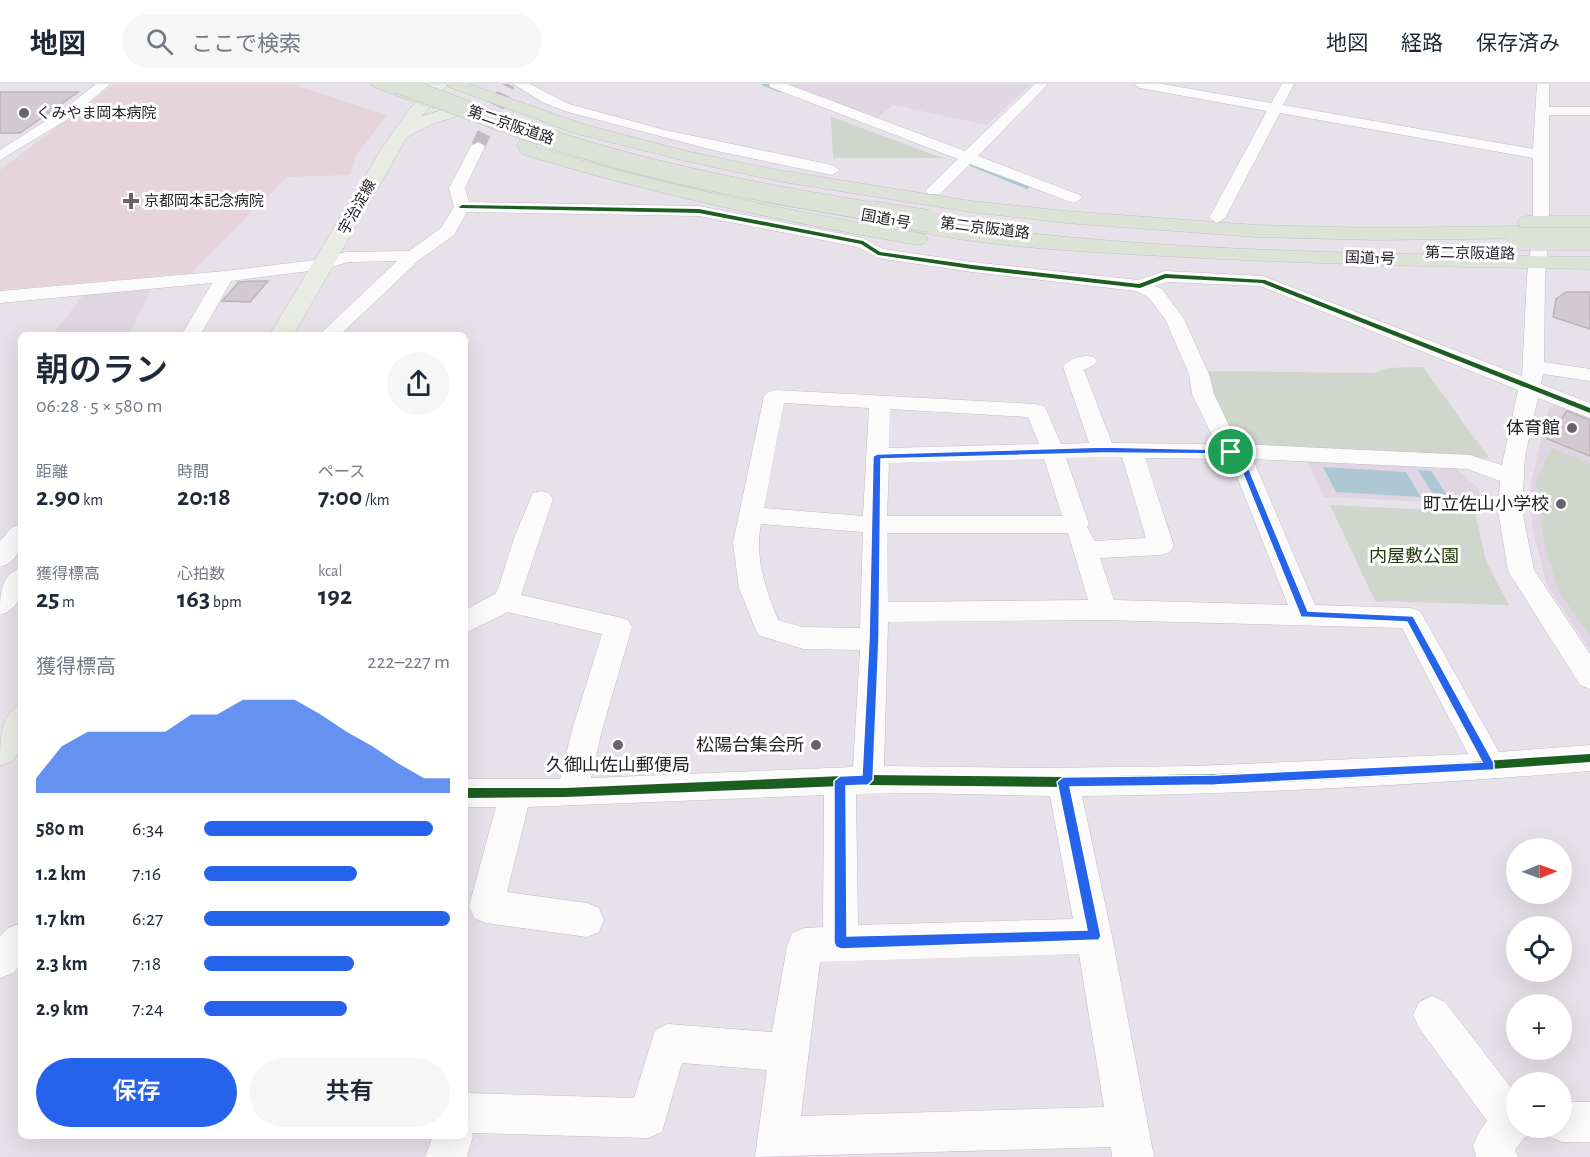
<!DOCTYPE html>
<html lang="ja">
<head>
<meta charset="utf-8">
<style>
  body { margin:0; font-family:"Alegreya Sans","Noto Sans JP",sans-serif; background:#f6f6f7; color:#1f2937; height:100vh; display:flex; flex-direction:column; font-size:22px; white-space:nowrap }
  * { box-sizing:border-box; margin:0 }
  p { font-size:20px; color:#747a83 }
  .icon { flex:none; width:33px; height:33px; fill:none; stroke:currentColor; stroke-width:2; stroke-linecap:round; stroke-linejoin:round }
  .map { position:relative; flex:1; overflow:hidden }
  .details { position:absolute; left:18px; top:248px; width:450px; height:807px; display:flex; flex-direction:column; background:#fff; border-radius:9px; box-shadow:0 6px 24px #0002 }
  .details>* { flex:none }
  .needle { width:39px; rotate:89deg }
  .tools { position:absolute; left:1506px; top:754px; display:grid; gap:12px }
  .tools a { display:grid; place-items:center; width:66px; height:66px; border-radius:50%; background:#fff; box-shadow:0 6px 24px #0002; font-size:30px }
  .pin { position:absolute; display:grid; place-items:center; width:51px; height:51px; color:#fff; margin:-26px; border:3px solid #fff; border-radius:50%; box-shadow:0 2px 6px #0007 }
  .round { display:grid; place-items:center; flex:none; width:63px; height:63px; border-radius:32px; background:#f6f6f7 }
  .head { display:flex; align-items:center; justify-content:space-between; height:102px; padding:0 18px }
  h1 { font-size:33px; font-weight:600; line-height:45px }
  .figures { display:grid; grid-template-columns:repeat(3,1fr); gap:9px; height:102px; padding:6px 18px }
  .figures div { display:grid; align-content:center }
  .figures b { font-size:26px; font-weight:600 }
  .figures small { font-size:16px; font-weight:400 }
  .figures p { font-size:16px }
  .chart { height:168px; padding:12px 18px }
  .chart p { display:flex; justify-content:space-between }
  .chart svg { width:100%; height:108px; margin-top:6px; fill:#2563eb; opacity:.7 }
  .button { display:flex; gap:12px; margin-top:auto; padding:12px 18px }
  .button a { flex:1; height:69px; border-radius:36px; background:#2563eb; color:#fff; font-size:24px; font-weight:600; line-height:69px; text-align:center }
  .button a+a { background:#f6f6f7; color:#1f2937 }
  ul { padding:0 18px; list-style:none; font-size:20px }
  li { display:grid; grid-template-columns:96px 72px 1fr; align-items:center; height:45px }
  li i { height:15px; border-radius:8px; background:#2563eb }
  header { display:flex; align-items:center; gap:36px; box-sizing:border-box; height:84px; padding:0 30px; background:#fff; border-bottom:2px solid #e0e1e3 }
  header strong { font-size:28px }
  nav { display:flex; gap:33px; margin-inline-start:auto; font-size:21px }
  .search { width:420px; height:54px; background:#f6f6f7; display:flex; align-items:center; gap:15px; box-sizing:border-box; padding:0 21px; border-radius:33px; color:#747a83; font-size:22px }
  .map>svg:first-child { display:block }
</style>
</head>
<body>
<header>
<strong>地図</strong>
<div class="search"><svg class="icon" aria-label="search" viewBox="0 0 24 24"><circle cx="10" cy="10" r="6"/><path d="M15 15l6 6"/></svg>ここで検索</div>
<nav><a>地図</a><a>経路</a><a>保存済み</a></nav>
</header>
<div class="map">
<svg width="1590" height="1073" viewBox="0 0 1590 1073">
  <rect width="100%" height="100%" fill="#e7e2e9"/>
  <path fill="#dfd5e3" d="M1561,321L1590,332V565L1547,501L1532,443L1531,398L1549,323Z
    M1306,375L1454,383L1478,404L1480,412L1475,420L1478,426L1458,424L1454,419L1324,413Z"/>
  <path fill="#e1d6e3" d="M783,0H1031L987,41L893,21L876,35Z
    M152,205L129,250H53L83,211Z"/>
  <path fill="#e5d5db" d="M113,0H292L387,31L357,70L350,91L287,93L191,189L0,206V86Z"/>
  <path fill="#d0d6cb" d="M831,33H832L942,74H833Z
    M1423,283L1489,374L1238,362L1203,287L1375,289L1388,284Z
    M1551,364L1590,379V552L1559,508L1545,464L1536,399Z
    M1330,421L1475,428L1486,477L1509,521L1375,517Z"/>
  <path fill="#adc7d5" d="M1323,383L1406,388L1421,413L1336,408Z
    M1418,386L1431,387L1447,411L1432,409Z"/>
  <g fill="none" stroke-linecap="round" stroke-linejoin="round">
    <path stroke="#adc7d5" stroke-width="4" d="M764,0L779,6
      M970,80L1027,103"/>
  </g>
  <path fill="#d2cad0" stroke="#bab5b9" stroke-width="1.5" d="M0,8H78L20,49H0Z
    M252,197H268L250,218L222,217L239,198Z
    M1566,208H1590V245L1553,233L1556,215Z
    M1567,327L1590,336V372L1547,355Z"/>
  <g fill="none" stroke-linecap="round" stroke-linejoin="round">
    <path stroke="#c0bbc2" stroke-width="14" stroke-dasharray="14 8" stroke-linecap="butt" d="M478,62L508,0"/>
    <defs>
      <path id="minor" d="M96,0H110L73,32L0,76V66L63,26Z
        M513,0H530L569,20L665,46L832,81L840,86L832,91L717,67L568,28L544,19Z
        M769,0H787L965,67L1035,0H1048L978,72L1080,111L1082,114L1074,119L1068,117L970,80L940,110H928L926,107L928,104L958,75L770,3Z
        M1134,0H1162L1271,19L1282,0H1294L1283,21L1533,65L1537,0H1549V23H1590V31H1549V148L1545,192L1544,278L1590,285V297L1543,290L1541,300L1590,319V334L1538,314L1525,372L1522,426L1534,486L1590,570V605L1580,601L1508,487L1498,426L1500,397L1468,385L1253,375L1315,521L1410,524L1420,527L1499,668L1590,661V687C1421,701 1252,710 1082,712L1112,852L1154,1073H1112L1111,1063L755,1073L767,986L682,979L662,1048L648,1054L472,1049L473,1052L467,1073H425L433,1052H465V1009L634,1014L655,946L668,940L772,948L787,862L792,849L805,844L823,843L824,711L528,723L507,808L587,819L599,824L604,836L599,848L587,853L486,839L474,834L469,822L496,723H465V695H560L572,646L602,550L508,528L465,549V526L495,510L498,505L514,454L533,409L541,407L549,409L553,415L521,511L618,533L628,536L632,543L602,646L591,694L853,683L860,566L803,565L758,551L739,504L733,459L764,312L768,308L775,306L1036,320L1044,322L1047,327L1061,360L1089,359L1063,283C1069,274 1084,270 1094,273L1097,277L1094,281L1084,286L1112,359L1216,360L1192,310L1189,290L1165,235L1148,213L1136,207L972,188L878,174L858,163L699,132L467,128L454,151L419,176L341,250H320L397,177L348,178L325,185L231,197L201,250H182L212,199L0,219V207L225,187L323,175L346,168L409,167L441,144L454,123L449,104L471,62L478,58L485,62L465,104L469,118L699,122L863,154L883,165L972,178L1138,196L1165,187L1263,192L1522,292L1527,192L1533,148V74L1280,29L1225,134L1217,139L1209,134L1267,27L1140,4ZM1167,198L1260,202L1518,306L1502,381L1470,371L1238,360L1214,310L1209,290L1184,235L1162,205L1155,202ZM784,319L869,324L863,432L764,424ZM890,325L1028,333L1039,360L889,364ZM1122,373L1146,454L1095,457L1087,443L1089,440L1066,374ZM1145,374L1230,375L1288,521L1114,516L1100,474L1161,471L1170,468L1174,462ZM1044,375L1062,432H887L889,379ZM761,440L863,448L860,544L803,543L778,536C766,505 754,474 761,440ZM887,449H1068L1088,516L888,518ZM1104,536L1402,544L1468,670L1196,682L1039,684L884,682L888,538ZM916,709L1050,712L1073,835L858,841L856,710ZM1079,870L1104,1023L801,1032L820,878Z
        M21,440C21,460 21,477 0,483V457L12,443Z
        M21,484C21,505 23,524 0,531C0,511 0,491 21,484Z
        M21,839V881L13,889L0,894V852L8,844Z
        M1432,912L1445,918L1516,1010V1044H1533L1530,1051L1524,1054L1515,1066L1518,1073H1476L1473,1062L1479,1048L1487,1037L1419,944L1413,931L1419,918Z
        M1562,1018H1590V1058H1562L1548,1052L1544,1044H1562Z"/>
      <path id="major" d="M431,0H448L422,32L455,22L463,27L461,31L432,40L407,53L294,250H270L382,64L408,27Z
        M21,620V665L13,677L0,682C0,655 0,630 21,620Z"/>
      <path id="highway" d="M372,0H395L439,17L441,20L439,23H427L374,3Z
        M447,0H469L586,41L690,68L783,87L971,117L1066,127L1256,141L1376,144L1520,142L1517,138L1520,134L1527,132H1590V144H1560L1562,148L1559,152L1552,154L1376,156L1256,153L1066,139L971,128L783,98L690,78L574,49L449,3Z
        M530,47L536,48L539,52L536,63C661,101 789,127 918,149L925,151L928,155L925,159L918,161C784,138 652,110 522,70L517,61L524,48Z
        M895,131C1124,169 1359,169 1590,173V185C1448,183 1305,180 1163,172C1074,167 974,163 888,141L885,137L888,133Z"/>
    </defs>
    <use href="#minor" stroke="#c1bdc3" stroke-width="1"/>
    <use href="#major" stroke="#c2c0c3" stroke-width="1"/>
    <use href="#highway" stroke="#c2c0c3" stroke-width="1"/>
    <use href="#minor" fill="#fbfbfc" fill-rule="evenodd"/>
    <use href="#major" fill="#e9ebe5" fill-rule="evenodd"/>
    <use href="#highway" fill="#dce2d5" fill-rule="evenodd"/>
    <defs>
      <path id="highway-bridge-far1" d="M398,0C463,24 529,50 596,69C689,96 785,113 881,129"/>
      <path id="highway-bridge" d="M872,128L929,137
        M1518,155H1590"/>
    </defs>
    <use href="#highway-bridge-far1" stroke="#c2c0c3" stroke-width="19" stroke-linecap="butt"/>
    <use href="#highway-bridge" stroke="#c2c0c3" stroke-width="23" stroke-linecap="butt"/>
    <use href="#highway-bridge-far1" stroke="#dce2d5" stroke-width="18"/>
    <use href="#highway-bridge" stroke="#dce2d5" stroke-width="22"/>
    <defs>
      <path id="cycleway" d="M462,121L699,125L863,157L880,168L972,181L1139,200L1165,190L1265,196L1590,324V329L1262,199L1166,194L1140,204L972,185L878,171L861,160L699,129L460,124L459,123Z
        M1590,670V678L1393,692L1262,699L1064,703L866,701L565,713L465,714V704H565L866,691L1064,693L1262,689L1393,683Z"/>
    </defs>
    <use href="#cycleway" stroke="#fff" stroke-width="4"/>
    <use href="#cycleway" fill="#1b5e20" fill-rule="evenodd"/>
  </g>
  <path fill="#2563eb" stroke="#fff" stroke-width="1.5" fill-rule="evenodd" d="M1103,363L1241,366L1308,527L1413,532L1494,679V686L1215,701L1070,703L1101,852L1099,856L841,865L836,863L834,859V697L840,692L862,691L869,555L873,372L877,370ZM1103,369L1235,370L1301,533L1407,538L1482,678L1215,691L1063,693L1057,698L1087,846L847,852L846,702L868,701L873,696L879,555L881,375Z"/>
  <g fill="#68656a" stroke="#fff" stroke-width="2">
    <circle cx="24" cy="29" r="6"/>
    <path d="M128 108h6v6h6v6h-6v6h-6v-6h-6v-6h6z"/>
    <circle cx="1572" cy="344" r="6"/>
    <circle cx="1561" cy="420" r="6"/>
    <circle cx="618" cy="661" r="6"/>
    <circle cx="816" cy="661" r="6"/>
  </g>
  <g text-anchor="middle" stroke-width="6" stroke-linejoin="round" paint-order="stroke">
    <g font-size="15" fill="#242125" stroke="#fff" text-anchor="start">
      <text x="36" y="34">くみやま岡本病院</text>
      <text x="144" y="122">京都岡本記念病院</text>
    </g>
    <g font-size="15" fill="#242125" stroke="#fff">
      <text transform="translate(511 41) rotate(19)" y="5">第二京阪道路</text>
      <text transform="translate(357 123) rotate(-61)" y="5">宇治淀線</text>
      <text transform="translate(886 135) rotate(10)" y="5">国道1号</text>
      <text transform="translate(985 144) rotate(7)" y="5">第二京阪道路</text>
      <text transform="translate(1470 169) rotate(1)" y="5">第二京阪道路</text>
      <text transform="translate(1370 174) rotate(2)" y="5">国道1号</text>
    </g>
    <g font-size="18" fill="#242125" stroke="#fff" text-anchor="end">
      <text x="1560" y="350">体育館</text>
      <text x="1549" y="426">町立佐山小学校</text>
      <text x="804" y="667">松陽台集会所</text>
      <text x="618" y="687" text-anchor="middle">久御山佐山郵便局</text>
    </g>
    <g font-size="18" fill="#233b0a" stroke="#fff">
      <text x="1414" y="478">内屋敷公園</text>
    </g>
  </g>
</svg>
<div class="tools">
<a><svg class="needle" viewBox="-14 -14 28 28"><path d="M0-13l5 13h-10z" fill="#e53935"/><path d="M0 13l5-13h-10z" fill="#747a83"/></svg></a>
<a><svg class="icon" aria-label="locate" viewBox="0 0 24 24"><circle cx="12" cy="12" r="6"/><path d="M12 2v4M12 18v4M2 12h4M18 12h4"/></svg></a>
<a>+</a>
<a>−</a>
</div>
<div class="pin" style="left:1231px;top:368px;background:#1e9e55"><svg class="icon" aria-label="arrive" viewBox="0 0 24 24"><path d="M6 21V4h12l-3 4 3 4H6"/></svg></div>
<section class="details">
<div class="head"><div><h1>朝のラン</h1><p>06:28 · 5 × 580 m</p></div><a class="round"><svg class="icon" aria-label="share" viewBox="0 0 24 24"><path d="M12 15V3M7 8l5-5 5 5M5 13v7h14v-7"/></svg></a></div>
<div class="figures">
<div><p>距離</p><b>2.90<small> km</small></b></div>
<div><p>時間</p><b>20:18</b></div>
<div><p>ペース</p><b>7:00<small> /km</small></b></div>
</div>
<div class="figures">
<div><p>獲得標高</p><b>25<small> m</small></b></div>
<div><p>心拍数</p><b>163<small> bpm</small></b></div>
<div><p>kcal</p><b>192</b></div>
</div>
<div class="chart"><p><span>獲得標高</span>222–227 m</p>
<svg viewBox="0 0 160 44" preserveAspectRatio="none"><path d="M0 44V38L10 25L20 19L30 19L40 19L50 19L60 12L70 12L80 6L90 6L100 6L110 12L120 19L130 25L140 32L150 38L160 38V44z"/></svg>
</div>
<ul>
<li><b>580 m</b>6:34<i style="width:93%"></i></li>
<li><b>1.2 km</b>7:16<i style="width:62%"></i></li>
<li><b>1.7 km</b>6:27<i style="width:100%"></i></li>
<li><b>2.3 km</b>7:18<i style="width:61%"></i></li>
<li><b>2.9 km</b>7:24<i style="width:58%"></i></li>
</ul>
<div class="button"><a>保存</a><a>共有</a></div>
</section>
</div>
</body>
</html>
